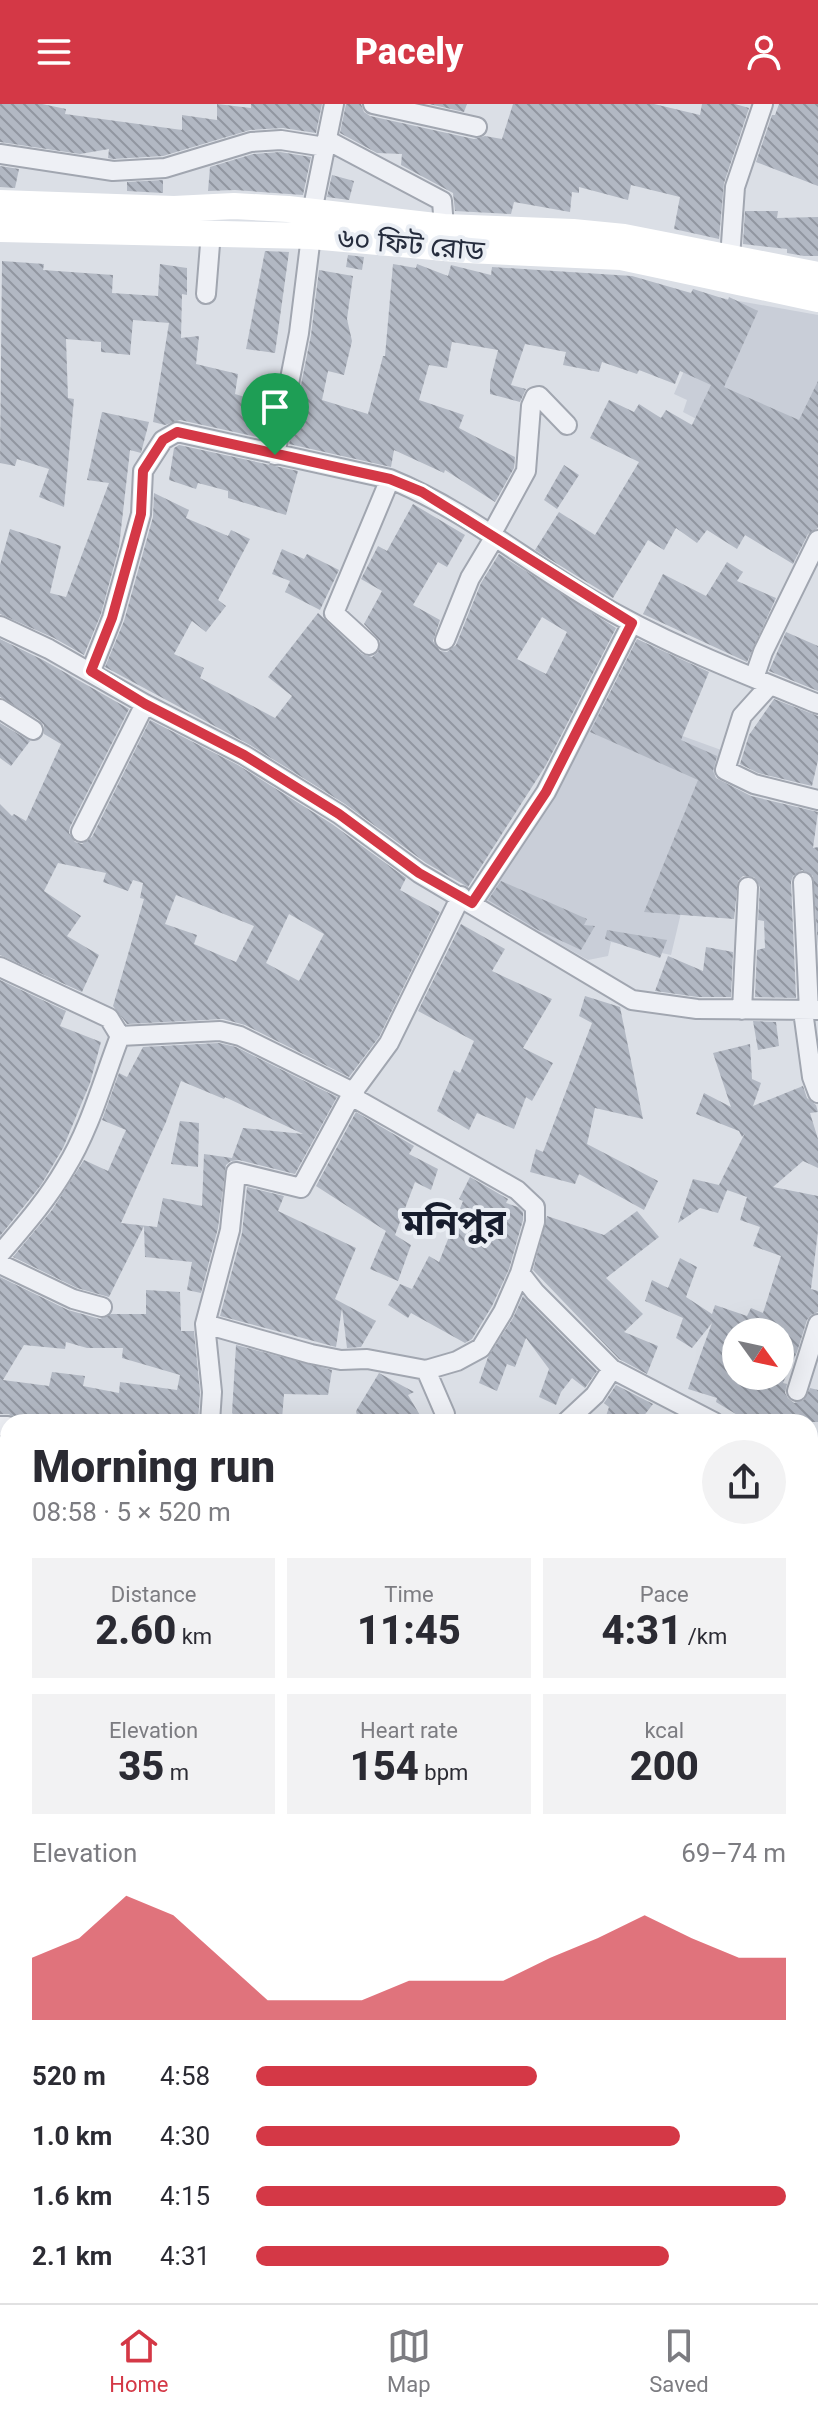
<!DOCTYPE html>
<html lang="en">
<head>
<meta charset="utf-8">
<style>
  body { margin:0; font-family:Roboto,"Noto Sans Bengali",sans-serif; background:#f2f2f3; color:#2b2b33; height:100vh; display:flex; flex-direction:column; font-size:30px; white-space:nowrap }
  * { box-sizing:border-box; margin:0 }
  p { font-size:26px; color:#7c7c81 }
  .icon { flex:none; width:44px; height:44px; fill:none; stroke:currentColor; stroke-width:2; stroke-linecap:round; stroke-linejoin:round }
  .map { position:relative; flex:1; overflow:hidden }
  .drawer { position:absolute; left:0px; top:1310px; width:818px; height:890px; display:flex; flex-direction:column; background:#fff; border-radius:24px 24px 0 0; box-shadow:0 8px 32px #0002 }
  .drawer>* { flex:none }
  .needle { width:52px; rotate:123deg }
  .fabs { position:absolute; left:722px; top:1214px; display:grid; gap:16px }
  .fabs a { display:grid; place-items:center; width:72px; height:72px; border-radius:50%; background:#fff; box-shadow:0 8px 32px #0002; font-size:40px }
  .pin { position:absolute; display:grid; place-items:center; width:68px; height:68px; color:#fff; margin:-82px -34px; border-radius:50% 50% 50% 0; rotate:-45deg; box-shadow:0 0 8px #0007 }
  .pin .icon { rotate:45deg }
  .round { display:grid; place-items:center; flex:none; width:84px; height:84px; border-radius:42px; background:#f2f2f3 }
  .overview { display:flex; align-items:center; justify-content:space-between; height:136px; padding:0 32px }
  h1 { font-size:44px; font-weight:800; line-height:60px }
  .metrics { display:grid; grid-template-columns:repeat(3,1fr); gap:12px; height:136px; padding:8px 32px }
  .metrics div { display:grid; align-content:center; border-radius:0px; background:#f2f2f3; text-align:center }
  .metrics b { font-size:40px; font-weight:800 }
  .metrics small { font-size:22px; font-weight:400 }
  .metrics p { font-size:22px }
  .chart { height:224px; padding:16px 32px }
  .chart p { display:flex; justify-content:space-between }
  .chart svg { width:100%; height:144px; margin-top:8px; fill:#d43846; opacity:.7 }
  ul { padding:0 32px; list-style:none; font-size:26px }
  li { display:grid; grid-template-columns:128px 96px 1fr; align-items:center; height:60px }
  li i { height:20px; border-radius:10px; background:#d43846 }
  header { display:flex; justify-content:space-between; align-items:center; height:104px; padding:0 32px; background:#d43846; color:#fff; font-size:36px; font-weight:800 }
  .tab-bar { display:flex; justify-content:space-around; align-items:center; height:112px; border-top:2px solid #e1e1e2; background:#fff; font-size:22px; color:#7c7c81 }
  .tab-bar a { display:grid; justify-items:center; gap:4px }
  .tab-bar .active { color:#d43846 }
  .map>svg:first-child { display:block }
</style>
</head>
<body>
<header><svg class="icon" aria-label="menu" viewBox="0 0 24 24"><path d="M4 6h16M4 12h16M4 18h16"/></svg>Pacely<svg class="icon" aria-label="person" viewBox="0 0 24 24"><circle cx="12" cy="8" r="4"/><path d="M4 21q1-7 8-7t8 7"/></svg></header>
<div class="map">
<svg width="818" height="2199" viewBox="0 0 818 2199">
  <defs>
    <pattern id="building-back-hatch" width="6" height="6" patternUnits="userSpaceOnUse" patternTransform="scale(2)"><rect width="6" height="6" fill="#b2b8c3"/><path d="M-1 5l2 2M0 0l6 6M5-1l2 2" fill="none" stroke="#9196a0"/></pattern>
  </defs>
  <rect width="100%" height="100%" fill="#dbdfe6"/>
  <path fill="#c9ced8" d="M716,193L818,211V348L735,335L683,308L687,296L674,290Z
    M597,601L724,647L712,679L671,851L611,838L608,852L588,856L482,796L548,703Z"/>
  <path fill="url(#building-back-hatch)" fill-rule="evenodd" d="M0,0H42L66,5L65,10L182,26V11L217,16V0L251,4V0H322L316,29L283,24L250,26L163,52L113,55L108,54L109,45L80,50L0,38Z
    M346,0H361L364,8L370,12L474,35L485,32L502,35L513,0H654L700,11L702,0H735L749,4L724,79L719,135L674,125L680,93L631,81L628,96L579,83V89L572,88L570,108L514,98L511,110L455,107L453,89L401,61L402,50L377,49L340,29Z
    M429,0H467L464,8Z
    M779,0H818V82L756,58L772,11H775Z
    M280,48L311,53L303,91L235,86L208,87L210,63L253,50Z
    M0,62L19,65L15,84L0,83Z
    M332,71L354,77L349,96L327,93Z
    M163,76V89L127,87V78Z
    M745,107H778L777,114L818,113V152H804L787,149V145L743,140Z
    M265,147L289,148L275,249L246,245Z
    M348,151L364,153L362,166L346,163Z
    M2,157L44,160L43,166L113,171L112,189L158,192L160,160L187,164V191L182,190L181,234L199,232L196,260L238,270L235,290L267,300L263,327L267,328L266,335L180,316L165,321L153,318L169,219L133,216L130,251L101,248V238L66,235L68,294L74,295L64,403L39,393L49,365L17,355L15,362L0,359Z
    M393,160L416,164L417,160L448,172L451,161L491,171L492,163L632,172L691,189L693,185L728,196L729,193L758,207L724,283L799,316L818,277V424L808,430L793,460L745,431L737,445L707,426L697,439L676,424L664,446L648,436L613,494L572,469L535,446L559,408L595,431L639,358L590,334L609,296L634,308L639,300L661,314L666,306L692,321L711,281L680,267L675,280L639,266L637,270L602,258L599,268L563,261L566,248L525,240L511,281L526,285L520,298L490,290V278L498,246L452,238L447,264L429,261L419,296L464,311L459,324L515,353L514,364L495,398L445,366L444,369L394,346L391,363L289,340L311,231L319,166L353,172L347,215L352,237L344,271L328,267L322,296L368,310L383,252H385Z
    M102,308L149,318L141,349L130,346L119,443L101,510L84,551L54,534L0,510V461L10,425L61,442L50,489L66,493L109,379L87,376Z
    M179,341L298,367L286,411L228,394V387L198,379L196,385L169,376L174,344Z
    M564,361L579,371L557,405L544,396Z
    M154,389L189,406L186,414L228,432L231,426L250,435L218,496L226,502L206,528L192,517L174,550L204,564L200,574L275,614L292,592L268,573L318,509L362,550L372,553L378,548L380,537L364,520L382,487L361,475L378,442L387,447L413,400L465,431L447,463L438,458L413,501L440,516L433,537L440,547L447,548L456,541L481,479L499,450L616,524L546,661L468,783L426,759L345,700L250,641L105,563L124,517L153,413ZM542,513L567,528L546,570L517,555Z
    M282,445L304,455L307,450L339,466L320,506L285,488L290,477L272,470Z
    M727,458L743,468L737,477L776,494L747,558L643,510L663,470L706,492Z
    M786,528L818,542V587L769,567Z
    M0,535L43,556L129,605L70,723L69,729L75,738L82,740L92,733L150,616L238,661L332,720L406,774L400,786L440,808L379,933L349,973L245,921L223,915L127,920L113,902L144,795L140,794L143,779L133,776L128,787L103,778L106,769L58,759L44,787L81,812L67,832L99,851L82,888L0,851V700L12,712L14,710L26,717L61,640L44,630V621L39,616L0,593ZM176,791L254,822L236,858L194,840L197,831L165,820ZM289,810L324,830L299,877L266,859Z
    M637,535L709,568L681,636L717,652L713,667L716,674L751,692L818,708L813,744L818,743V842L813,772L802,766L793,772L791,778L796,894L755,893L757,846L765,844L764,817L758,816L760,783L754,773L743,772L738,777L734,815L644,808L698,676L590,628Z
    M774,595L818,612V656L812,682L758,669L740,660L749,631Z
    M0,619L30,637L11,662L0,654Z
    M501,777L587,815L584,821L595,822L581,846L538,826L488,796Z
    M461,820L505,845L492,867L552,895L523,944L553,959L532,997L526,993L514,1025L477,1009L469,1026L437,1007L454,966L460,969L474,937L418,907Z
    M607,826L667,836L660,854L605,835Z
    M706,843L733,848L731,893H698L655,887L668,852L703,867Z
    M0,876L66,907L60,922L101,938L90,979L63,1044L41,1081L0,1132Z
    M585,892L620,903L643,1015L595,1004L587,1040L658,1077L644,1106L579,1070L575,1080L530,1068L536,1045L543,1048L592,919L579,912Z
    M753,917L776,918L779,942L758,946Z
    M219,939L236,943L337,993L295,1070L239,1056L231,1057L226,1061L218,1124L201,1189L187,1186L192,1158L145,1153L144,1122L109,1193L77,1184L13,1153L52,1106L84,1056L108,1067L126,1026L102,1016L119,969L127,973L143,943ZM181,977L224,995L225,993L303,1030L243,1024L232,1054L204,1050L202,1102L163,1094L157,1123L121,1119L166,1018Z
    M750,940L752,975L761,979L753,1002L803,982L807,994L816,1001L818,1008L810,1009L818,1035V1064L803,1057L773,1083L818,1092V1127L811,1185L818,1187V1208L811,1211L807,1216L797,1248L783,1279L787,1280L785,1289L788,1294L794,1299L804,1296L810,1284L818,1286V1318H749L716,1298L717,1294L688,1285L712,1219L692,1244L676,1234L683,1214L645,1197L652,1176L668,1184L680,1154L697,1163L686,1193L712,1210L715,1201L747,1212L751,1204L763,1209L781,1152L753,1142L760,1123L740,1116L747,1093L727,1086L718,1109L700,1104L678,1119L693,1075L719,1081L745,1029L742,1033L739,1027L696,1010L704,989L731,1003L713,949ZM736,1228H780V1272H736Z
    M356,1008L414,1042L409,1050L438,1065L431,1086L415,1078L395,1131L411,1141L398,1177L370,1165L386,1127L316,1082Z
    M180,1017L199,1019L198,1063L171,1060Z
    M470,1073L508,1095L506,1099L518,1103L523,1108V1116L509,1165L492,1202L472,1235L465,1239L411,1209L408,1214L388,1201L400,1180L412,1185L429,1152L439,1158L463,1097L459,1095Z
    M247,1083L284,1092L278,1107L356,1144L335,1195L376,1217L361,1243L347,1244L342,1204L336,1243L220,1212L242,1129Z
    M637,1107L659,1133L606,1174L643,1210L624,1228L658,1242L647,1270L619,1255L533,1166L547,1112L604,1131Z
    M0,1173L68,1206L100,1215L111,1210H146V1186L180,1188L181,1227H194L200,1288L198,1318H61L39,1312L38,1318H31L18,1316L9,1310H0ZM66,1238L87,1244H123L122,1254L180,1271L177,1286L120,1278L119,1289L83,1282L85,1272L52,1268L49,1282L3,1276L24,1241L65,1245Z
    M523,1192L597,1267L585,1284L572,1274L561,1288L556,1301L539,1293L549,1265L526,1234L515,1263L507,1260L497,1287L479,1279L488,1253L513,1214Z
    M236,1241L332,1266L328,1291L284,1290L282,1315L253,1311L237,1315L232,1309Z
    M379,1269L414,1288L408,1291L424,1318H358L356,1307Z
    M616,1281L653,1300L639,1318H604L609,1303L604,1299Z"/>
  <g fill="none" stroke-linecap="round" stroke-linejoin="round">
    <defs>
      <path id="street" d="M373,0L477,23
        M327,36L442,97L444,123
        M0,50L113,67L165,64L251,38L281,36L325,43
        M312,108L334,0
        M730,154L735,83L763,0
        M206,190L211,128
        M275,351L299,229L311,132
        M491,431L526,367L531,302L535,293L539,292L567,321
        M0,522L49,545L145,600L244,651L339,710L419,769L632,896L697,905L818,906
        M445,536L470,474L494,434
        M369,541L334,509L390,375
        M91,567L112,514L141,410L143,367L163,336L177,328L390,375C462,404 523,455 590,495C661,538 741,569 818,600
        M754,574L763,548L818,436
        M770,581L742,612L725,666L754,680L818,696
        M0,605L33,626
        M81,728L145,600
        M803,778L809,907
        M472,799L546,688L632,519
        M0,863L109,914L120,932
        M742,906L748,783
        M803,907L812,973L818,989
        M120,932L220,927L240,932L353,988L358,996L517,1086L535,1103V1118L520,1169L503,1208L481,1244L457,1257L426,1266L367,1255L341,1256L311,1250L205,1220
        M0,1150C23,1123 47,1096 65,1065C90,1025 103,976 120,932
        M0,1160L73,1195L102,1203
        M520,1169L535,1188L612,1265L714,1318
        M426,1266L445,1310L444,1318
        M797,1287L818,1220
        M210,1318L212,1288L205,1220L230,1126L236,1068L301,1084L353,988L389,939L461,792
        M566,1318L595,1291L612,1265
        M0,1322H8
        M810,1364L818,1366
        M0,1478L8,1481
        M810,1571L818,1576
        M0,1629L8,1633
        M810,1644L815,1638L818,1615
        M810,1771L818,1773
        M0,1792L8,1794
        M810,1917L818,1912
        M0,2184L8,2186
        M42,2192H75
        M98,2192L145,2194L165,2199
        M722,2192L760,2199
        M182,2199L183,2192
        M582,2199L588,2192"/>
    </defs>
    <use href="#street" stroke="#a1a6b0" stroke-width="22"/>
    <use href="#street" stroke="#eef0f5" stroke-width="18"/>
    <path stroke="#fff" stroke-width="26" d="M0,99L174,105L234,102L288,105L444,123L573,128L624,133L818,171
      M0,125L311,132L467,146L621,153L818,195"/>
  </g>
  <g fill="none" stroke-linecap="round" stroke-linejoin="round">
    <defs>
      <path id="route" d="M177,328L390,375L422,388L632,519L546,688L472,799L419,769L339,710L244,651L145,600L91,567L112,514L141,410L143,367L163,336Z"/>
    </defs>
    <use href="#route" stroke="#fff" stroke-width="16"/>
    <use href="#route" stroke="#d43846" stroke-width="10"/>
  </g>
  <g text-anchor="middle" stroke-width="8" stroke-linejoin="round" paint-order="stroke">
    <g font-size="28" fill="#252c3d" stroke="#eaeef4">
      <text transform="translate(411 140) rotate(5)" y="10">৬০ ফিট রোড</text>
    </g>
    <g font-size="36" font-weight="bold" fill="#171d2d" stroke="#eaeef4">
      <text x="454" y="1131">মনিপুর</text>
    </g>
  </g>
</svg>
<div class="fabs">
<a><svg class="needle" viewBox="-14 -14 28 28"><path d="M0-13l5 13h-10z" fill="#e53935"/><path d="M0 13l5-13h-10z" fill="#7c7c81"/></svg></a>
</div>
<div class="pin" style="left:275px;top:351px;background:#1e9e55"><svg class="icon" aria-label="arrive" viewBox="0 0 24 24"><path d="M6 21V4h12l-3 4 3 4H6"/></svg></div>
<section class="drawer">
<div class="overview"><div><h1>Morning run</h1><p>08:58 · 5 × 520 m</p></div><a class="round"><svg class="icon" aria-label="share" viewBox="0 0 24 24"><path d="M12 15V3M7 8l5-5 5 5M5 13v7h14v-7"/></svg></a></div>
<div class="metrics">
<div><p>Distance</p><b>2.60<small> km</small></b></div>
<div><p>Time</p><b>11:45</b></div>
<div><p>Pace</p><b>4:31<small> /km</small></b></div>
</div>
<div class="metrics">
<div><p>Elevation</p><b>35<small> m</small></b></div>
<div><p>Heart rate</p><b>154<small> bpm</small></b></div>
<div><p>kcal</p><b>200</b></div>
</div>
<div class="chart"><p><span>Elevation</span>69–74 m</p>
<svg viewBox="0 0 160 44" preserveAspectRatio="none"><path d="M0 44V25L10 19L20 6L30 12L40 25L50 38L60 38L70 38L80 32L90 32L100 32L110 25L120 19L130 12L140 19L150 25L160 25V44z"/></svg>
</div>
<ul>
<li><b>520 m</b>4:58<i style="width:53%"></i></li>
<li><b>1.0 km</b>4:30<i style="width:80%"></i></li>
<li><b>1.6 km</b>4:15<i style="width:100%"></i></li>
<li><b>2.1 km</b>4:31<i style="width:78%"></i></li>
</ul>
</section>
</div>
<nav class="tab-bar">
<a class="active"><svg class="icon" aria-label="home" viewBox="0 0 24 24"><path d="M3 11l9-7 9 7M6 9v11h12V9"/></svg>Home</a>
<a><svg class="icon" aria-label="map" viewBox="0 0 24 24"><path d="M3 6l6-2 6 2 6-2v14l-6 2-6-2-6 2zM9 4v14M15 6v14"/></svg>Map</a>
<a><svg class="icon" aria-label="saved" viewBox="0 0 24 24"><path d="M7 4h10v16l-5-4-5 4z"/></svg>Saved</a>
</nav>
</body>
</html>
